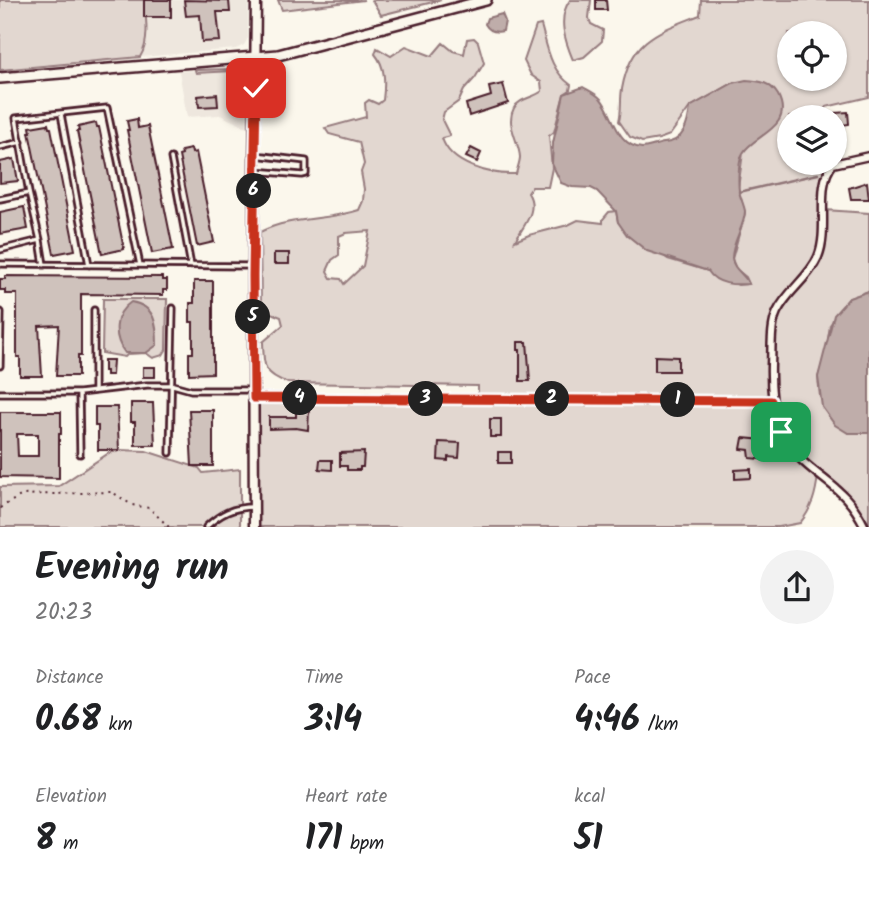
<!DOCTYPE html>
<html lang="en">
<head>
<meta charset="utf-8">
<style>
  body { margin:0; font-family:Kalam,sans-serif; background:#f2f2f2; color:#202124; height:100vh; display:flex; flex-direction:column; font-size:26px; white-space:nowrap }
  * { box-sizing:border-box; margin:0 }
  p { font-size:23px; color:#757577 }
  .icon { flex:none; width:38px; height:38px; fill:none; stroke:currentColor; stroke-width:2; stroke-linecap:round; stroke-linejoin:round }
  .map { position:relative; height:527px; overflow:hidden }
  .sheet { display:flex; flex-direction:column; background:#fff; flex:1 }
  .sheet>* { flex:none }
  .fabs { position:absolute; left:777px; top:21px; display:grid; gap:14px }
  .fabs a { display:grid; place-items:center; width:70px; height:70px; border-radius:50%; background:#fff; box-shadow:0 2px 5px #0004; font-size:35px }
  .pin { position:absolute; display:grid; place-items:center; width:60px; height:60px; color:#fff; margin:-30px; border-radius:14px; box-shadow:0 4px 10px #0006 }
  .km { position:absolute; width:35px; height:35px; margin:-18px; border-radius:50%; background:#222; color:#fff; font-size:19px; line-height:35px; text-align:center }
  .round { display:grid; place-items:center; flex:none; width:74px; height:74px; border-radius:37px; background:#f2f2f2 }
  .head { display:flex; align-items:center; justify-content:space-between; height:119px; padding:0 35px }
  h1 { font-size:38px; font-weight:800; line-height:52px }
  .metrics { display:grid; grid-template-columns:repeat(3,1fr); gap:10px; height:119px; padding:7px 35px }
  .metrics div { display:grid; align-content:center }
  .metrics b { font-size:35px; font-weight:800 }
  .metrics small { font-size:19px; font-weight:400 }
  .metrics p { font-size:19px }
  .map>svg:first-child { display:block }
</style>
</head>
<body>
<div class="map">
<svg width="869" height="527" viewBox="0 0 869 527">
  <rect width="100%" height="100%" fill="#fbf7ec"/>
  <filter id="ink" filterUnits="userSpaceOnUse"><feTurbulence type="fractalNoise" baseFrequency=".0143" numOctaves="2"/><feDisplacementMap in="SourceGraphic" scale="14" xChannelSelector="R" yChannelSelector="G"/><feConvolveMatrix kernelMatrix="1 2 1 2 8 2 1 2 1" color-interpolation-filters="sRGB"/></filter>
  <g filter="url(#ink)">
    <path fill="#eee7de" d="M144,0H248V38L244,45L236,49L140,57L145,45Z
      M233,69L241,74L247,85L248,128L220,115L187,117L179,71Z"/>
    <path fill="#e2d7d0" stroke="#967b7e" stroke-width="2" fill-rule="evenodd" d="M0,0H144C146,17 150,42 140,57L0,70Z
      M278,0H364L282,10Z
      M372,0H441L381,15Z
      M570,0H591L589,18L591,24L603,30L602,41L584,57L573,60C565,41 557,18 570,0Z
      M701,0H869V97L826,107V117H789V163H829V168L825,175V210L869,213V291L849,298L830,325L826,354L818,377L820,397L848,433H869V524L863,523L859,515L818,475C816,493 812,509 800,523L779,527H254V398H478V386L288,383C263,374 264,367 263,342L283,325L281,317L261,309L260,232C292,216 326,221 359,210L363,201L364,189L361,172L364,164L359,142L329,134L325,128L366,117L365,103L369,100L378,104L383,100C385,84 386,67 375,54L377,48L391,56L406,46L432,56L443,43L453,51L464,54L467,39L474,38L478,42L484,63L475,78L464,90L459,101L444,112L442,120L450,136L442,138C450,165 490,175 516,174C517,169 520,162 520,157C519,141 505,124 514,108C519,98 534,98 542,91L541,82L531,75L524,61L536,26L541,25C548,49 550,70 571,85L570,90L564,94L554,132L549,136L552,168L548,187H532L528,193C539,210 523,226 515,241L529,235L568,225L578,220L603,223V219L609,212L616,211L618,222L668,259L708,271L738,285L749,284L746,277L736,269L732,259L745,213L738,188L743,153L733,83L690,107L670,135L659,139L642,142L630,137L619,121C622,110 620,100 622,89C631,39 657,32 700,15ZM789,33H835V79H789ZM370,231L363,266L344,284L341,279L331,278L327,271L332,260L339,255V236L346,233Z
      M230,69C248,72 248,89 248,105L244,104V81L233,71L196,73L195,70Z
      M103,299H167L166,350L163,355L153,358L146,353L128,354L125,357L102,353Z
      M119,450L146,451L199,468L203,473L240,469V527H0V487L59,486L109,453Z"/>
    <path fill="#bfadaa" stroke="#907477" stroke-width="2" d="M502,14L505,21L503,31C495,33 489,31 485,24L487,18Z
      M746,80C760,81 770,82 778,95C795,128 753,135 743,153C738,161 738,182 739,191C740,197 744,205 745,211C745,226 732,242 732,258C733,270 745,274 749,284C734,285 717,285 708,271L647,251L627,235L618,222L616,211L597,191L591,188L572,187L561,183L552,164L553,143L564,94L583,87C588,90 597,94 601,99C614,114 616,146 642,148C649,148 656,144 664,143C684,142 688,124 690,107L733,83Z
      M869,291V433H848L835,425L822,407L818,377L834,315L849,298Z
      M131,302C155,306 157,323 157,345L146,353H125C113,337 113,314 131,302Z"/>
    <g fill="none" stroke-linecap="round" stroke-linejoin="round">
      <path stroke="#907477" stroke-width="2.5" d="M739,192L818,174"/>
    </g>
    <path fill="#cfc2bc" stroke="#4a1f2b" stroke-width="2" fill-rule="evenodd" d="M144,0H171V17H144Z
      M184,0L229,1L230,12H217L220,41L202,42L200,15L186,16Z
      M596,0H606L607,10H596Z
      M503,84L508,103L469,116L466,104L491,96L489,87Z
      M217,94L218,106L199,107L198,96Z
      M848,112L849,124L835,126V113Z
      M137,119L138,128L148,126L173,249L152,253L127,130H129L127,121Z
      M96,123L97,127H99L124,249L102,254L77,131H79L78,127Z
      M48,124L49,128H51L75,250L54,254L29,132H31L30,127Z
      M471,148L481,153L477,162L466,157Z
      M191,149L192,153L196,152L214,242L197,246L179,156L182,155L181,151Z
      M14,159L18,181L0,183V162Z
      M867,182L869,199H851L849,188Z
      M24,207L28,229L0,234V212Z
      M274,253H289V264H274Z
      M5,276L162,277V280H167V290H163V295L81,294V356H78V376H56L59,325L39,326L42,376H20V357H17V294H5V290H0V279H5Z
      M194,281H213V373L189,374V353H193V322H190V303H194Z
      M518,342H527L530,381H520V350H518Z
      M655,356L678,357V371H655Z
      M104,360H113L112,375H106V371H104Z
      M143,367H155V377H143Z
      M131,403H153L155,445H135V422H131Z
      M95,407H117L119,450H98V426H95Z
      M189,410H213V466H192Z
      M296,410H309L308,430L296,428L269,429V417H296Z
      M0,412H61V434H59V478L0,477ZM17,434H38V456H18Z
      M490,419H501V437H490Z
      M743,438L763,440L760,459L750,458L749,450L741,449Z
      M439,442L460,443L459,458L448,457V461L438,460Z
      M364,452L363,467H360V470H347V466H340V453Z
      M498,452H511V463H498Z
      M320,460H332V470L319,469Z
      M751,469V478L735,479V470Z"/>
    <g fill="none" stroke-linecap="round" stroke-linejoin="round">
      <defs>
        <path id="service" d="M61,114L89,265
          M0,147L21,142
          M171,158L191,266
          M255,171L302,175L306,174V161L255,155
          M0,199L29,193
          M40,240L29,193L16,118L107,108L140,265
          M0,250L40,240L44,265
          M0,264L251,266
          M94,310V391
          M0,366L1,312
          M0,393H79L147,385H173L191,390H252
          M79,393L80,454
          M170,453L173,308
          M206,527C220,514 233,507 253,507"/>
        <path id="minor" d="M254,398L771,401
          M865,527C849,494 834,488 808,466C776,439 770,405 771,365C772,349 770,327 777,312C787,291 809,278 818,257C830,228 814,186 833,164L869,156"/>
        <path id="tertiary" d="M254,527L253,276L256,0"/>
        <path id="secondary" d="M0,78L278,55L486,0"/>
      </defs>
      <use href="#service" stroke="#4a1f2b" stroke-width="9"/>
      <use href="#minor" stroke="#4a1f2b" stroke-width="11"/>
      <use href="#tertiary" stroke="#4a1f2b" stroke-width="13"/>
      <use href="#secondary" stroke="#4a1f2b" stroke-width="14"/>
      <path stroke="#4a1f2b" stroke-width="2" stroke-dasharray="2 5" stroke-linecap="butt" d="M0,508L22,495L112,492L132,505L149,508L169,527"/>
      <use href="#service" stroke="#fbf7ec" stroke-width="3.5"/>
      <use href="#minor" stroke="#fbf7ec" stroke-width="6"/>
      <use href="#tertiary" stroke="#fbf7ec" stroke-width="8"/>
      <use href="#secondary" stroke="#fbf7ec" stroke-width="9"/>
    </g>
  </g>
  <g fill="none" stroke-linecap="round" stroke-linejoin="round" filter="url(#ink)">
    <defs>
      <path id="route" d="M256,88L253,276L254,398L771,401L781,432"/>
    </defs>
    <use href="#route" stroke="#fff" stroke-width="14"/>
    <use href="#route" stroke="#c8321e" stroke-width="9"/>
  </g>
</svg>
<div class="fabs">
<a><svg class="icon" aria-label="locate" viewBox="0 0 24 24"><circle cx="12" cy="12" r="6"/><path d="M12 2v4M12 18v4M2 12h4M18 12h4"/></svg></a>
<a><svg class="icon" aria-label="layers" viewBox="0 0 24 24"><path d="M12 4l9 5-9 5-9-5zM3 14l9 5 9-5"/></svg></a>
</div>
<div class="pin" style="left:781px;top:432px;background:#1e9e55"><svg class="icon" aria-label="arrive" viewBox="0 0 24 24"><path d="M6 21V4h12l-3 4 3 4H6"/></svg></div>
<div class="pin" style="left:256px;top:88px;background:#d93025"><svg class="icon" aria-label="check" viewBox="0 0 24 24"><path d="M5 12l5 5 9-10"/></svg></div>
<b class="km" style="left:678px;top:400px">1</b>
<b class="km" style="left:552px;top:399px">2</b>
<b class="km" style="left:426px;top:399px">3</b>
<b class="km" style="left:300px;top:398px">4</b>
<b class="km" style="left:253px;top:317px">5</b>
<b class="km" style="left:254px;top:191px">6</b>
</div>
<section class="sheet">
<div class="head"><div><h1>Evening run</h1><p>20:23</p></div><a class="round"><svg class="icon" aria-label="share" viewBox="0 0 24 24"><path d="M12 15V3M7 8l5-5 5 5M5 13v7h14v-7"/></svg></a></div>
<div class="metrics">
<div><p>Distance</p><b>0.68<small> km</small></b></div>
<div><p>Time</p><b>3:14</b></div>
<div><p>Pace</p><b>4:46<small> /km</small></b></div>
</div>
<div class="metrics">
<div><p>Elevation</p><b>8<small> m</small></b></div>
<div><p>Heart rate</p><b>171<small> bpm</small></b></div>
<div><p>kcal</p><b>51</b></div>
</div>
</section>
</body>
</html>
